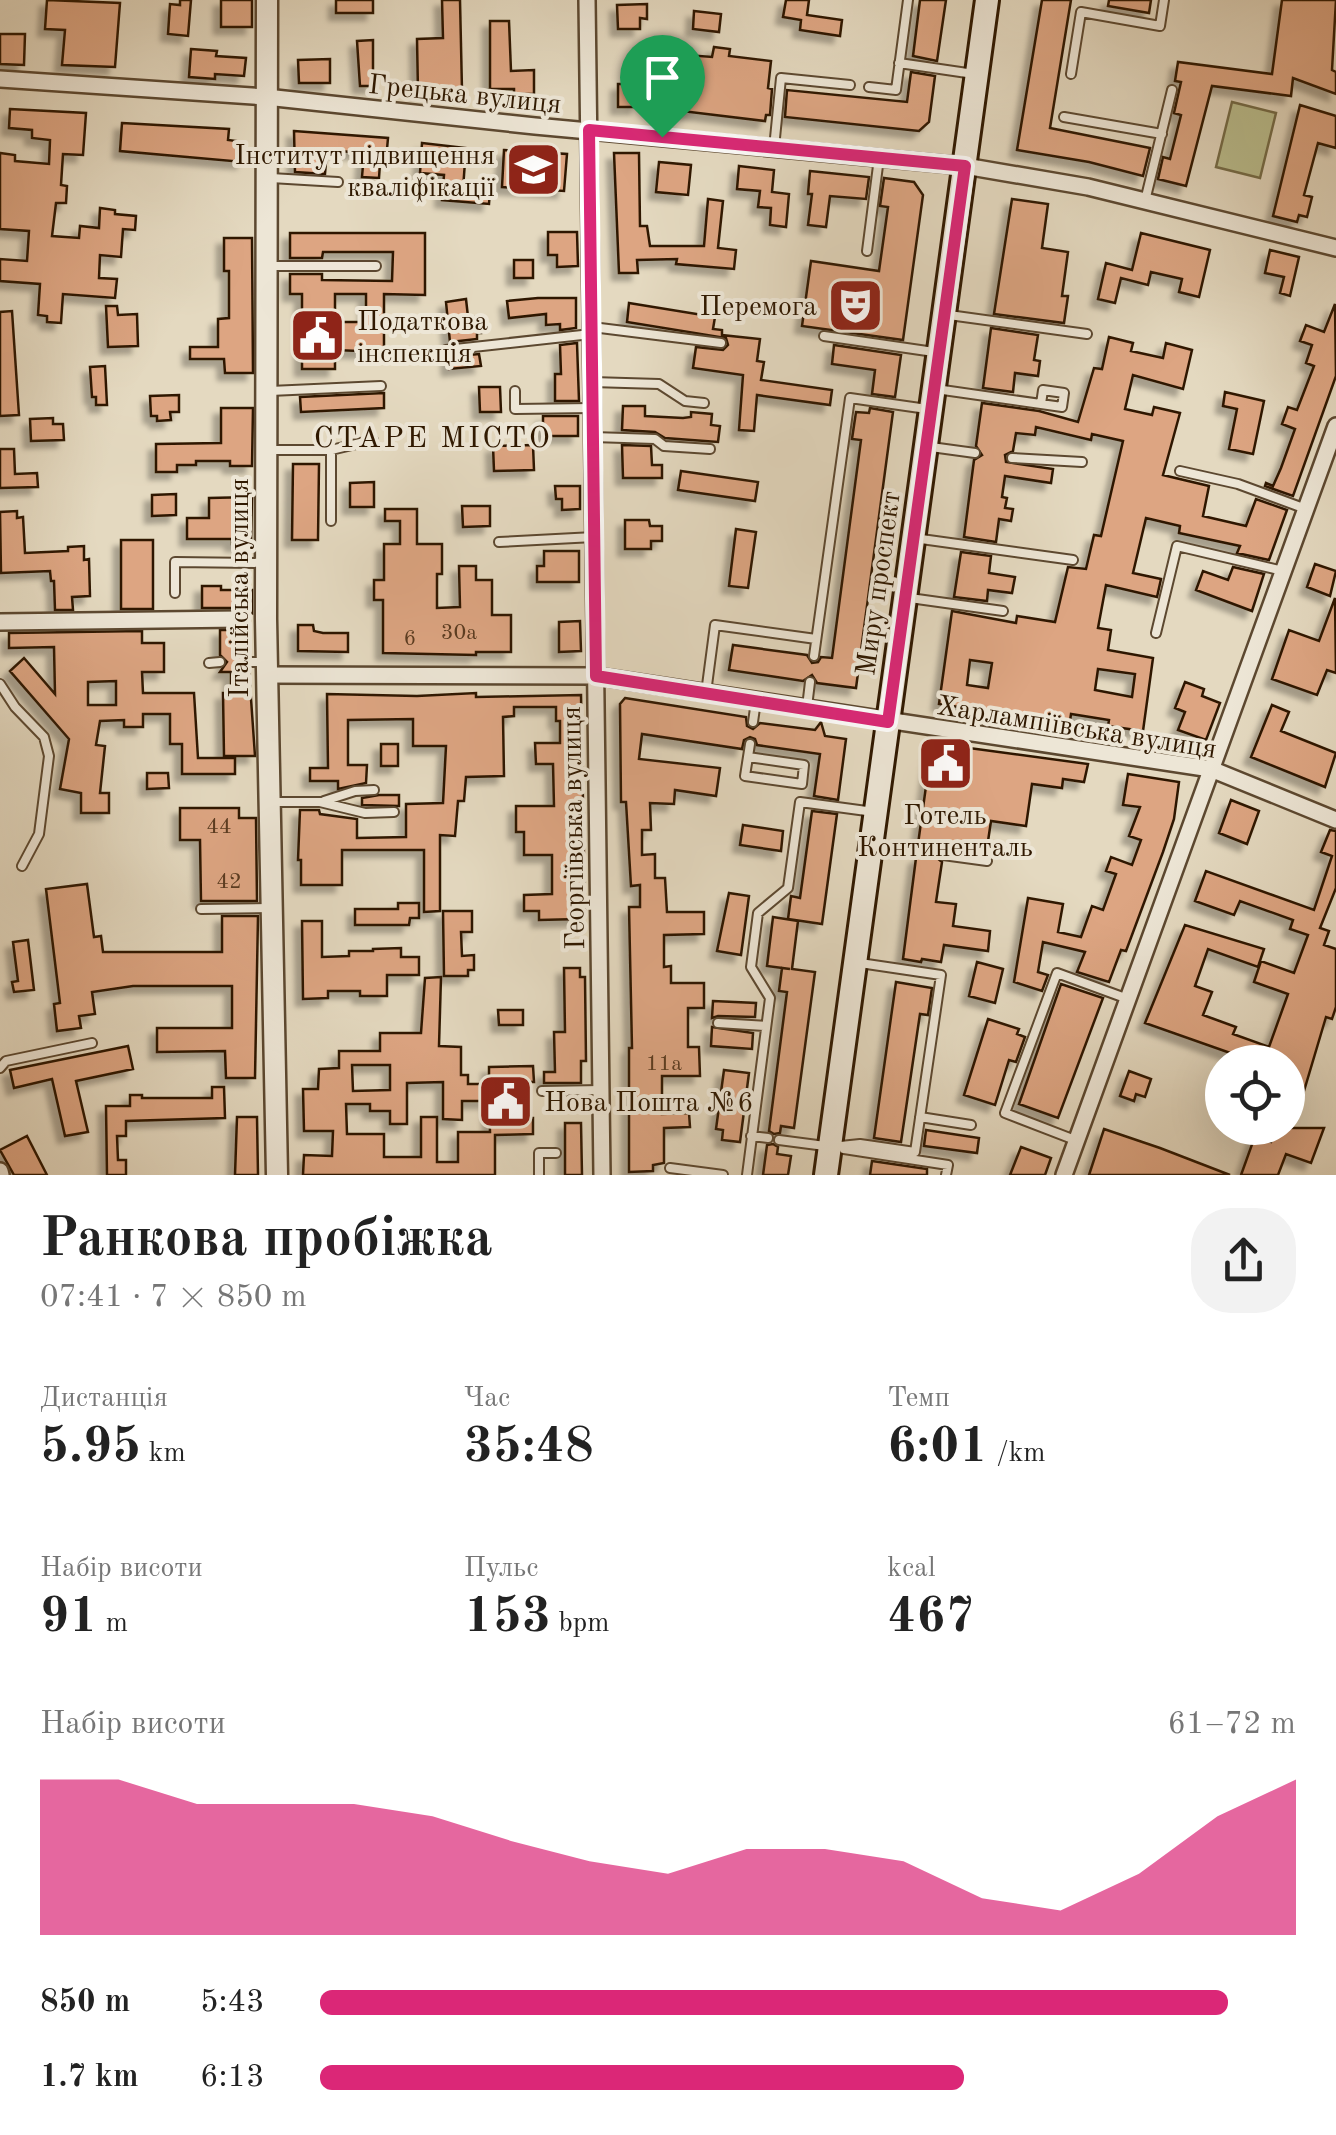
<!DOCTYPE html>
<html lang="uk">
<head>
<meta charset="utf-8">
<style>
  body { margin:0; font-family:"Old Standard TT",serif; background:#f2f2f2; color:#222; height:100vh; display:flex; flex-direction:column; font-size:38px; white-space:nowrap }
  * { box-sizing:border-box; margin:0 }
  p { font-size:32px; color:#767676 }
  .icon { flex:none; width:55px; height:55px; fill:none; stroke:currentColor; stroke-width:2; stroke-linecap:round; stroke-linejoin:round }
  .map { position:relative; height:1175px; overflow:hidden }
  .sheet { display:flex; flex-direction:column; background:#fff; flex:1 }
  .sheet>* { flex:none }
  .controls { position:absolute; left:1205px; top:1045px; display:grid; gap:20px }
  .controls a { display:grid; place-items:center; width:100px; height:100px; border-radius:50%; background:#fff; box-shadow:0 10px 40px #0002; font-size:50px }
  .pin { position:absolute; display:grid; place-items:center; width:85px; height:85px; color:#fff; margin:-102px -42px; border-radius:50% 50% 50% 0; rotate:-45deg; box-shadow:0 0 10px #0007 }
  .pin .icon { rotate:45deg }
  .round { display:grid; place-items:center; flex:none; width:105px; height:105px; border-radius:40px; background:#f2f2f2 }
  .summary { display:flex; align-items:center; justify-content:space-between; height:170px; padding:0 40px }
  h1 { font-size:55px; font-weight:600; line-height:75px }
  .stats { display:grid; grid-template-columns:repeat(3,1fr); gap:15px; height:170px; padding:10px 40px }
  .stats div { display:grid; align-content:center }
  .stats b { font-size:50px; font-weight:600 }
  .stats small { font-size:28px; font-weight:400 }
  .stats p { font-size:28px }
  .chart { height:280px; padding:20px 40px }
  .chart p { display:flex; justify-content:space-between }
  .chart svg { width:100%; height:180px; margin-top:10px; fill:#db2777; opacity:.7 }
  ul { padding:0 40px; list-style:none; font-size:32px }
  li { display:grid; grid-template-columns:160px 120px 1fr; align-items:center; height:75px }
  li i { height:25px; border-radius:12px; background:#db2777 }
  .map>svg:first-child { display:block }
</style>
</head>
<body>
<div class="map">
<svg width="1336" height="1175" viewBox="0 0 1336 1175">
  <defs>
    <filter id="shadow"><feDropShadow dx="-7" dy="7" stdDeviation="2.5" flood-color="#0004"/></filter>
  </defs>
  <rect width="100%" height="100%" fill="#e4d9c0"/>
  <filter id="stains"><feTurbulence type="fractalNoise" baseFrequency=".002" numOctaves="4"/><feColorMatrix values="0 0 0 0 .2 0 0 0 0 .09 0 0 0 0 .02 0 0 0 .5 -.17"/></filter>
  <radialGradient id="worn" r=".72"><stop offset=".6" stop-color="#630" stop-opacity="0"/><stop offset="1" stop-color="#630" stop-opacity=".3"/></radialGradient>
  <path fill="#babe8e" stroke="#746b47" stroke-width="2.5" d="M1232,102L1276,113L1260,178L1216,167Z"/>
  <path fill="#dda582" stroke="#2f1800" stroke-width="2.5" fill-rule="evenodd" filter="url(#shadow)" d="M47,0L120,3L115,67L62,65L65,30L45,29Z
    M180,0H191L188,36L168,34L170,4L180,5Z
    M221,0H252V27H221Z
    M336,0H373V13H336Z
    M442,0H460L462,90L418,92L417,39L443,38Z
    M786,0H809L807,15L842,20L840,36L800,30L801,20L783,17Z
    M920,0H946L937,61L913,56Z
    M1042,0H1071L1050,128L1150,148L1143,176L1089,162L1017,150Z
    M1109,0H1151L1149,13L1108,6Z
    M1282,0H1336L1332,70L1336,72V94L1293,78L1291,96L1212,86L1186,186L1158,179L1163,157L1170,159L1181,115L1174,113L1181,82L1175,81L1178,62L1272,74Z
    M647,4V19L640,18V29H618L617,5Z
    M694,11L721,14L719,32L693,29Z
    M490,21H509L511,71L534,70V94H514V89H490Z
    M0,34H25L24,65L0,64Z
    M373,40V86H360L357,41Z
    M714,47L730,49L729,56L771,61L768,88L772,89L770,115H766L765,121L665,109L671,60L687,62V55L712,57Z
    M191,49L217,51L216,56L246,58L244,76L215,74V79L189,77Z
    M330,59V83H299L298,60Z
    M911,72L935,76L929,122L919,131L785,117L787,90L907,102Z
    M618,84H637V107H618Z
    M1300,105L1336,116V148L1318,143L1304,195L1312,197L1307,217L1299,215L1297,222L1273,216Z
    M10,109L86,113L83,155L63,154L61,185L67,186L66,203H56L52,236L79,238L80,226L99,228L100,208L115,210V214L136,216L135,230L123,229L121,257L100,255L99,278L117,279L115,298L63,294L61,323L47,322V316L38,315L40,284L0,281V259L27,261L29,231L0,229V153L15,155V161L49,164L50,140L32,138V130L9,128Z
    M122,123L229,129L228,140L244,142L243,162L120,151Z
    M294,131L388,138L387,149H381L379,178L362,177L364,153L327,150L325,174L295,172Z
    M422,143L466,148L463,189L490,191L489,204L442,200L444,175L420,173Z
    M504,150L567,154L564,191L502,187Z
    M614,153H639L640,226H647L650,246H704L708,199L723,201L718,248L736,250L734,269L676,264L677,259L637,260L638,273H619Z
    M659,162L691,165L688,195L656,192Z
    M739,166L774,170L772,192L789,194L786,227L770,225L771,208L758,207L760,191L737,189Z
    M810,171L869,177L866,199L830,196L826,227L808,225L812,194H808Z
    M884,178L914,182L923,195L903,340L802,326L811,261L879,271L888,207L880,206Z
    M1012,199L1048,204L1042,248L1068,252L1062,296H1068L1064,323L994,314Z
    M548,232H577L578,266L557,267V255H548Z
    M290,233H425V295L384,294V352L335,350V369H302V294H290V274H322V280L392,281L393,252H323L322,258H290ZM335,294H366V322H335Z
    M1141,233L1210,250L1199,297L1179,292L1182,279L1151,272L1148,285L1121,278L1115,303L1098,299L1106,263L1132,270Z
    M224,238H252L253,373H225L224,359H190V347H218V319L229,318V271H224Z
    M1270,250L1299,257L1290,296L1280,293L1284,277L1265,273Z
    M514,260H533V278H514Z
    M538,298H576V328L560,330V324L546,325V314L509,318L507,301Z
    M466,299L468,317L479,316L481,333H477V339L450,342L446,302Z
    M629,303L715,317L713,329L722,330V335L760,339L757,361L764,362L761,380L832,390L830,405L757,395L754,431L739,430L743,375L693,368L696,347L723,350L728,345L726,338L627,322Z
    M1335,304L1336,376L1293,496L1265,486L1266,483L1273,486L1281,468L1295,429L1282,424L1288,407L1297,410L1314,366L1306,363L1312,345L1300,341L1306,325L1324,332Z
    M106,306H117L118,315L137,314L138,346L108,347Z
    M12,311L19,415L0,416V312Z
    M991,328L1038,335L1034,360L1040,361L1038,376L1015,373L1013,392L983,388Z
    M1109,337L1133,343L1131,351L1163,358L1166,343L1192,350L1183,389L1133,375L1125,409L1152,415L1154,407L1180,413L1163,475L1209,486L1203,516L1246,526L1256,499L1287,510L1269,560L1237,553L1240,546L1179,533L1180,526L1146,518L1133,573L1161,579L1157,597L1106,585L1098,628L1111,630L1108,650L1153,658L1143,731L1108,726L1109,720L1071,714L1070,721L1037,719L939,704L952,611L1016,623L1017,616L1055,622L1068,567L1086,569L1094,535L1101,536L1123,441L1092,434L1091,440L1036,427L1035,435L1016,433L1013,451L1005,455L1006,462L1053,469L1051,483L1005,476L1002,497L1007,498L1005,508L1013,509L1011,521L999,519L996,542L964,537L974,460L982,455L976,446L982,403L1039,411L1078,422L1094,368L1102,369ZM970,660L992,663L988,688L967,685ZM1098,669L1135,674L1132,697L1095,690Z
    M577,343L579,401H555V374H561L560,345Z
    M834,345L901,355L895,397L872,394L875,370L832,364Z
    M479,354L481,366L449,369L448,357Z
    M105,366L107,405H96V397H92L90,367Z
    M479,387H500L501,412H480Z
    M1225,392L1264,401L1253,454L1229,449L1237,409L1223,406Z
    M384,393V408L301,412L300,397Z
    M179,395V412H170L171,420L157,421V416H151L150,396Z
    M623,406H645V416L683,418L691,417V412L712,414L711,425L720,426L718,442L665,438L655,432L622,430Z
    M221,408H253L252,466H230V461H196V465H177V472H156V444L221,443Z
    M870,408L893,412L856,688L817,683L812,675L803,681L729,670L733,645L807,655L812,663L818,662L821,657L832,658L861,440L852,439L856,412L869,413Z
    M543,416H578V436H543Z
    M53,418V424H63L64,440L31,441L30,419Z
    M533,445L534,470L494,471L493,446Z
    M622,445L651,446L652,465H662V478H623Z
    M0,449H14L15,474L37,473L38,487L0,488Z
    M293,464H319L318,540H292Z
    M681,471L758,482L755,501L678,490Z
    M374,482V507H350V483Z
    M555,486H580V509L562,510V499H556Z
    M176,494V515L152,516V495Z
    M252,497L251,544H232V539H187V518H209V498Z
    M462,506H490V526L463,527Z
    M385,509H417V544H442V574H437V608L460,607L459,566H476V580H492V615H511V652H476V655L383,653V600H374V580H384V544H400V521H385Z
    M17,511V518L23,517L25,553L68,551V547L84,546V560L89,559L90,596L72,597L73,610H55L54,581H51L50,571L1,573L0,512Z
    M625,520H649L650,526H662V541H651V549H625Z
    M736,529L756,532L748,588L729,586Z
    M121,540H153V609H121Z
    M544,551H579V582H537V566H544Z
    M961,552L991,556L989,573L1015,577L1012,593L988,590L987,601L954,597Z
    M1315,564L1336,571L1330,596L1307,587Z
    M1233,567L1264,574L1252,611L1196,590L1203,571L1228,580Z
    M202,586H221V590H252V613L240,608H202Z
    M1335,598L1336,673L1327,670L1317,695L1272,679L1289,630L1319,641Z
    M580,621L581,651L559,652V622Z
    M249,625V654L243,657L242,663L249,670L255,756H224L223,693H231V672H220L227,662L220,655V630H241Z
    M298,625H313L314,631L323,633H348V652L298,651Z
    M142,631V643H164V672H142L143,693H194L198,758H235V774H182V744H170V714H143V727H124V720L100,721L96,745L105,746L100,793H109V813H81V793L60,789L69,739L10,671L24,658L55,694L54,647L9,648V633ZM116,681V705H88V682Z
    M1185,682L1204,689L1202,696L1220,703L1206,740L1178,730L1185,712L1175,708Z
    M476,693V697L581,695L585,911H579V919L539,920V911H524V895L552,894V855H524V832H516V806H554L553,764H536L535,743H560V721H556V707H514V716L503,717L504,776L466,777L464,801H458L455,836L440,835V911L424,912V850H342V885H301V860H298L300,810H319L320,814L357,819V838L406,837V804L443,803L446,746H413V719L348,720V765H367L366,783L338,789V781H310V768H328L327,694L417,696Z
    M625,698L746,717L747,726L753,729L760,723L815,730L821,722L825,736L846,739L838,800L814,796L820,754L757,745L755,739L750,737L744,740L742,749L642,734L639,759L720,768L716,796L675,790L674,804L650,803L651,830H642V855L655,854V878H665L667,912H704V934L664,935V967L671,966V983H704V1008H688V1047H699L700,1076H662V1114L689,1113L690,1127L664,1128V1163L653,1165V1171L629,1172V1048H632L629,907H640V885L631,886L626,802H621L620,704Z
    M1272,705L1289,712L1281,731L1336,753L1325,787L1251,757Z
    M932,743L1088,764L1084,782L1063,779L1062,788L1032,784L1026,826L991,821L987,848L945,842L944,848L938,850L936,857L942,862L936,902L956,904L953,926L990,931L988,951L944,945L941,962L922,959L921,962L903,959L916,858L922,856L924,851L918,844Z
    M381,744H398V766H381Z
    M147,773H168L169,788L147,789Z
    M1128,774L1179,782L1174,819L1163,852L1126,951L1121,950L1109,982L1077,972L1085,952L1043,942L1038,972L1048,975L1042,991L1014,982L1028,898L1063,904L1058,932L1081,937L1092,906L1103,910L1116,874L1106,871L1111,857L1132,865L1141,840L1129,836L1140,807L1123,805Z
    M379,795H399V806L362,805V798Z
    M1231,800L1259,811L1247,844L1219,833Z
    M180,808H239V818H256L257,901H201L200,840H180Z
    M812,811L837,814L822,924L788,919L791,896L800,898Z
    M743,825L783,831L781,851L740,845Z
    M1330,830L1336,831V888L1320,928L1329,931L1324,945L1336,949V1007L1332,1019L1326,1017L1298,1111L1288,1107V1062H1262L1236,1055L1145,1023L1185,925L1264,949L1258,967L1208,949L1195,986L1212,992L1203,1015L1236,1027L1233,1034L1269,1047L1288,994L1254,982L1261,961L1294,973L1308,935L1290,929L1293,920L1240,901L1234,915L1195,901L1206,871L1314,910L1332,856L1321,852Z
    M87,884L94,937L101,936L103,952H222V916H258L255,1078H226L225,1051L157,1052V1028H232V986H133L92,992L95,1014L79,1016L81,1028L57,1031L54,1004L60,1003L46,889Z
    M729,893L749,896L741,955L717,951Z
    M398,903H419V918H410L409,925H355V909H398Z
    M443,911H472V932H461L462,956L474,955V970H468V976H444Z
    M773,917L798,921L792,969L815,972L794,1128L781,1126L780,1133L774,1134L769,1131L787,992L779,991L782,968L790,969L767,966Z
    M302,921H322V957L349,956V951H373V949L401,948V957H419V975H387V996H360V991H328V998L303,999Z
    M28,940L34,990L14,992L12,982L18,981L13,942Z
    M977,962L1003,969L995,1003L969,996Z
    M564,968H580V977H585L586,1061H581V1083H544V1072H555L554,1032H565Z
    M441,977L439,1046L461,1047V1075H468V1084H489V1067L533,1066L534,1082H520V1118H533V1134L495,1135V1175H303L304,1155L332,1156L333,1131H304L303,1089H318L319,1069L339,1068V1051H380V1033H421L425,978ZM352,1065H390V1090L353,1091ZM443,1082V1119L462,1120V1101H489L490,1132H458V1162H437V1117H421V1157H384V1134H347L346,1104H370V1111H390V1124H407V1083Z
    M896,982L932,988L928,1015L920,1014L901,1142L874,1138Z
    M1061,984L1103,998L1058,1118L1019,1104Z
    M713,1001L756,1003L755,1017L718,1016L712,1018Z
    M498,1010H523V1025H499Z
    M988,1019L1019,1029L1017,1034L1025,1037L1016,1062L1009,1060L995,1105L964,1095Z
    M712,1027L753,1033L752,1049L711,1046Z
    M128,1046L133,1069L76,1081L88,1132L65,1136L52,1079L14,1088L10,1070Z
    M724,1070L749,1073L740,1142L722,1140L723,1130L716,1129Z
    M1129,1071L1151,1079L1145,1097L1136,1094L1134,1101L1120,1096Z
    M212,1087H224L225,1118L126,1121V1136H117L118,1160H126V1175H107L106,1106H130V1095H142V1098H212Z
    M237,1117H257L258,1175H235Z
    M565,1123H581L582,1175H565Z
    M1276,1128H1324L1311,1163L1286,1154L1278,1175H1241L1255,1136L1271,1142Z
    M1104,1129L1160,1148L1230,1175H1089Z
    M926,1130L979,1138L977,1153L924,1146Z
    M27,1136L47,1175H14L0,1150Z
    M773,1144L778,1147L777,1154L791,1156L788,1175H763L767,1145Z
    M1021,1147L1051,1158L1045,1175H1010Z
    M872,1161L927,1169V1175H870Z"/>
  <g fill="none" stroke-linecap="round" stroke-linejoin="round">
    <defs>
      <path id="service" d="M899,63L974,74
        M1071,74L1081,12L1160,26L1164,0
        M869,87L896,90L908,0
        M1064,117L1162,134
        M774,148L781,78L850,85
        M271,178L338,182
        M1145,201L1172,90
        M867,251L879,158
        M271,266H376
        M949,315L1087,334
        M592,327L721,343
        M824,336L934,352
        M446,350L591,334
        M592,382L659,384L685,401L704,403
        M936,389L1062,407L1064,393L1043,390L1041,404
        M270,391L381,386
        M515,391V409L592,408
        M593,437L655,439L664,446L710,449
        M931,447L975,453
        M270,450H331L373,440
        M1012,458L1082,462
        M1180,471L1238,484L1306,509
        M331,521V450
        M914,538L1073,560
        M499,542L594,537
        M175,593V562L266,563
        M910,598L1003,611
        M1156,633L1177,546L1283,571
        M814,656L850,398L927,409
        M249,662H266
        M209,663L220,662
        M0,684L15,707L44,737L49,756L39,834L22,866
        M706,693L715,625L816,639
        M807,707L810,682
        M753,722L756,701
        M748,757L804,765L802,784L745,776L750,744
        M324,801L355,791L374,790
        M270,802H320L365,813L394,812
        M877,845L917,851
        M943,855L987,861
        M201,909L270,908
        M718,1023L766,1026
        M0,1068L6,1061L92,1043
        M542,1091L601,1090
        M920,1117L971,1125
        M751,1136L768,1138
        M779,1140L825,1146
        M1075,1140L1005,1113L1057,973L1128,999
        M831,1147L860,1144L915,1152L941,975L860,963
        M844,1149L948,1165L946,1175
        M670,1168L723,1175
        M539,1175V1153H556
        M747,1175L770,998L751,967L758,913L788,888L800,802L874,812"/>
      <path id="minor" d="M587,0L602,1175
        M0,79L266,97L535,126L965,166L1088,187L1336,248
        M0,622L240,619
        M266,675L596,676L1211,769L1336,820
        M0,1171L1,1175
        M1064,1175L1336,426"/>
      <path id="tertiary" d="M267,0L266,619L277,1175"/>
      <path id="secondary" d="M826,1175L987,0"/>
    </defs>
    <use href="#service" stroke="#5c4830" stroke-width="12"/>
    <use href="#minor" stroke="#5c4830" stroke-width="20"/>
    <use href="#tertiary" stroke="#5c4830" stroke-width="25"/>
    <use href="#secondary" stroke="#2f1800" stroke-width="28"/>
    <use href="#service" stroke="#ede6d6" stroke-width="8"/>
    <use href="#minor" stroke="#ede6d6" stroke-width="15"/>
    <use href="#tertiary" stroke="#ede6d6" stroke-width="20"/>
    <use href="#secondary" stroke="#ede6d6" stroke-width="22"/>
  </g>
  <g fill="none" stroke-linecap="round" stroke-linejoin="round">
    <defs>
      <path id="route" d="M589,130L965,166L888,722L596,676Z"/>
    </defs>
    <use href="#route" stroke="#fff" stroke-width="20"/>
    <use href="#route" stroke="#db2777" stroke-width="12"/>
  </g>
  <defs>
    <symbol id="university-square" viewBox="-11 -11 22 22"><rect x="-9" y="-9" width="18" height="18" rx="4" fill="#8f2418" stroke="#ede6d6"/><path d="M0-5L7-2L0 1L-7-2ZM-4 1L0 2.5L4 1V4Q0 6-4 4Z" fill="#fff"/></symbol>
    <symbol id="theatre-square" viewBox="-11 -11 22 22"><rect x="-9" y="-9" width="18" height="18" rx="4" fill="#8f2418" stroke="#ede6d6"/><path d="M-5-5.5Q0-4 5-5.5V0Q5 5 0 6Q-5 5-5 0ZM-3.3-2.5H-1v1.5H-3.3ZM1-2.5H3.3v1.5H1ZM-2.8 1Q0 5.5 2.8 1Z" fill="#fff"/></symbol>
    <symbol id="civic-square" viewBox="-11 -11 22 22"><rect x="-9" y="-9" width="18" height="18" rx="4" fill="#8f2418" stroke="#ede6d6"/><path d="M-.6-6.5H3V-4.5H.6V-3L4-1V1h2V6H-6V1h2V-1L-.6-3ZM-1.2 2.5V6h2.4V2.5Z" fill="#fff"/></symbol>
  </defs>
  <g fill-rule="evenodd">
    <use href="#university-square" x="502" y="138" width="63" height="63"/>
    <use href="#theatre-square" x="824" y="274" width="63" height="63"/>
    <use href="#civic-square" x="286" y="304" width="63" height="63"/>
    <use href="#civic-square" x="914" y="732" width="63" height="63"/>
    <use href="#civic-square" x="474" y="1070" width="63" height="63"/>
  </g>
  <g text-anchor="middle" stroke-width="8" stroke-linejoin="round" paint-order="stroke">
    <g font-size="22" fill="#5a3b20">
      <text x="459" y="639">30а</text>
      <text x="410" y="645">6</text>
      <text x="219" y="833">44</text>
      <text x="229" y="888">42</text>
      <text x="664" y="1070">11а</text>
    </g>
    <g font-size="28" fill="#2f1800" stroke="#ede6d6">
      <text transform="translate(465 93) rotate(6)" y="10">Грецька вулиця</text>
      <text transform="translate(877 583) rotate(-82)" y="10">Миру проспект</text>
      <text transform="translate(238 588) rotate(-90)" y="10">Італійська вулиця</text>
      <text transform="translate(1077 726) rotate(9)" y="10">Харлампіївська вулиця</text>
      <text transform="translate(572 828) rotate(-91)" y="10">Георгіївська вулиця</text>
    </g>
    <g font-size="28" fill="#2f1800" stroke="#ede6d6" text-anchor="end">
      <text x="495" y="164">Інститут підвищення<tspan x="495" dy="32">кваліфікації</tspan></text>
      <text x="817" y="315">Перемога</text>
      <text x="357" y="330" text-anchor="start">Податкова<tspan x="357" dy="32">інспекція</tspan></text>
      <text x="945" y="824" text-anchor="middle">Готель<tspan x="945" dy="32">Континенталь</tspan></text>
      <text x="544" y="1111" text-anchor="start">Нова Пошта №6</text>
    </g>
    <g font-size="30" letter-spacing="2.5" fill="#2f1800" stroke="#ede6d6">
      <text x="433" y="447">СТАРЕ МІСТО</text>
    </g>
  </g>
  <rect width="100%" height="100%" filter="url(#stains)"/>
  <rect width="100%" height="100%" fill="url(#worn)"/>
</svg>
<div class="controls">
<a><svg class="icon" aria-label="locate" viewBox="0 0 24 24"><circle cx="12" cy="12" r="6"/><path d="M12 2v4M12 18v4M2 12h4M18 12h4"/></svg></a>
</div>
<div class="pin" style="left:662px;top:137px;background:#1e9e55"><svg class="icon" aria-label="arrive" viewBox="0 0 24 24"><path d="M6 21V4h12l-3 4 3 4H6"/></svg></div>
</div>
<section class="sheet">
<div class="summary"><div><h1>Ранкова пробіжка</h1><p>07:41 · 7 × 850 m</p></div><a class="round"><svg class="icon" aria-label="share" viewBox="0 0 24 24"><path d="M12 15V3M7 8l5-5 5 5M5 13v7h14v-7"/></svg></a></div>
<div class="stats">
<div><p>Дистанція</p><b>5.95<small> km</small></b></div>
<div><p>Час</p><b>35:48</b></div>
<div><p>Темп</p><b>6:01<small> /km</small></b></div>
</div>
<div class="stats">
<div><p>Набір висоти</p><b>91<small> m</small></b></div>
<div><p>Пульс</p><b>153<small> bpm</small></b></div>
<div><p>kcal</p><b>467</b></div>
</div>
<div class="chart"><p><span>Набір висоти</span>61–72 m</p>
<svg viewBox="0 0 160 44" preserveAspectRatio="none"><path d="M0 44V6L10 6L20 12L30 12L40 12L50 15L60 21L70 26L80 29L90 23L100 23L110 26L120 35L130 38L140 29L150 15L160 6V44z"/></svg>
</div>
<ul>
<li><b>850 m</b>5:43<i style="width:93%"></i></li>
<li><b>1.7 km</b>6:13<i style="width:66%"></i></li>
</ul>
</section>
</body>
</html>
